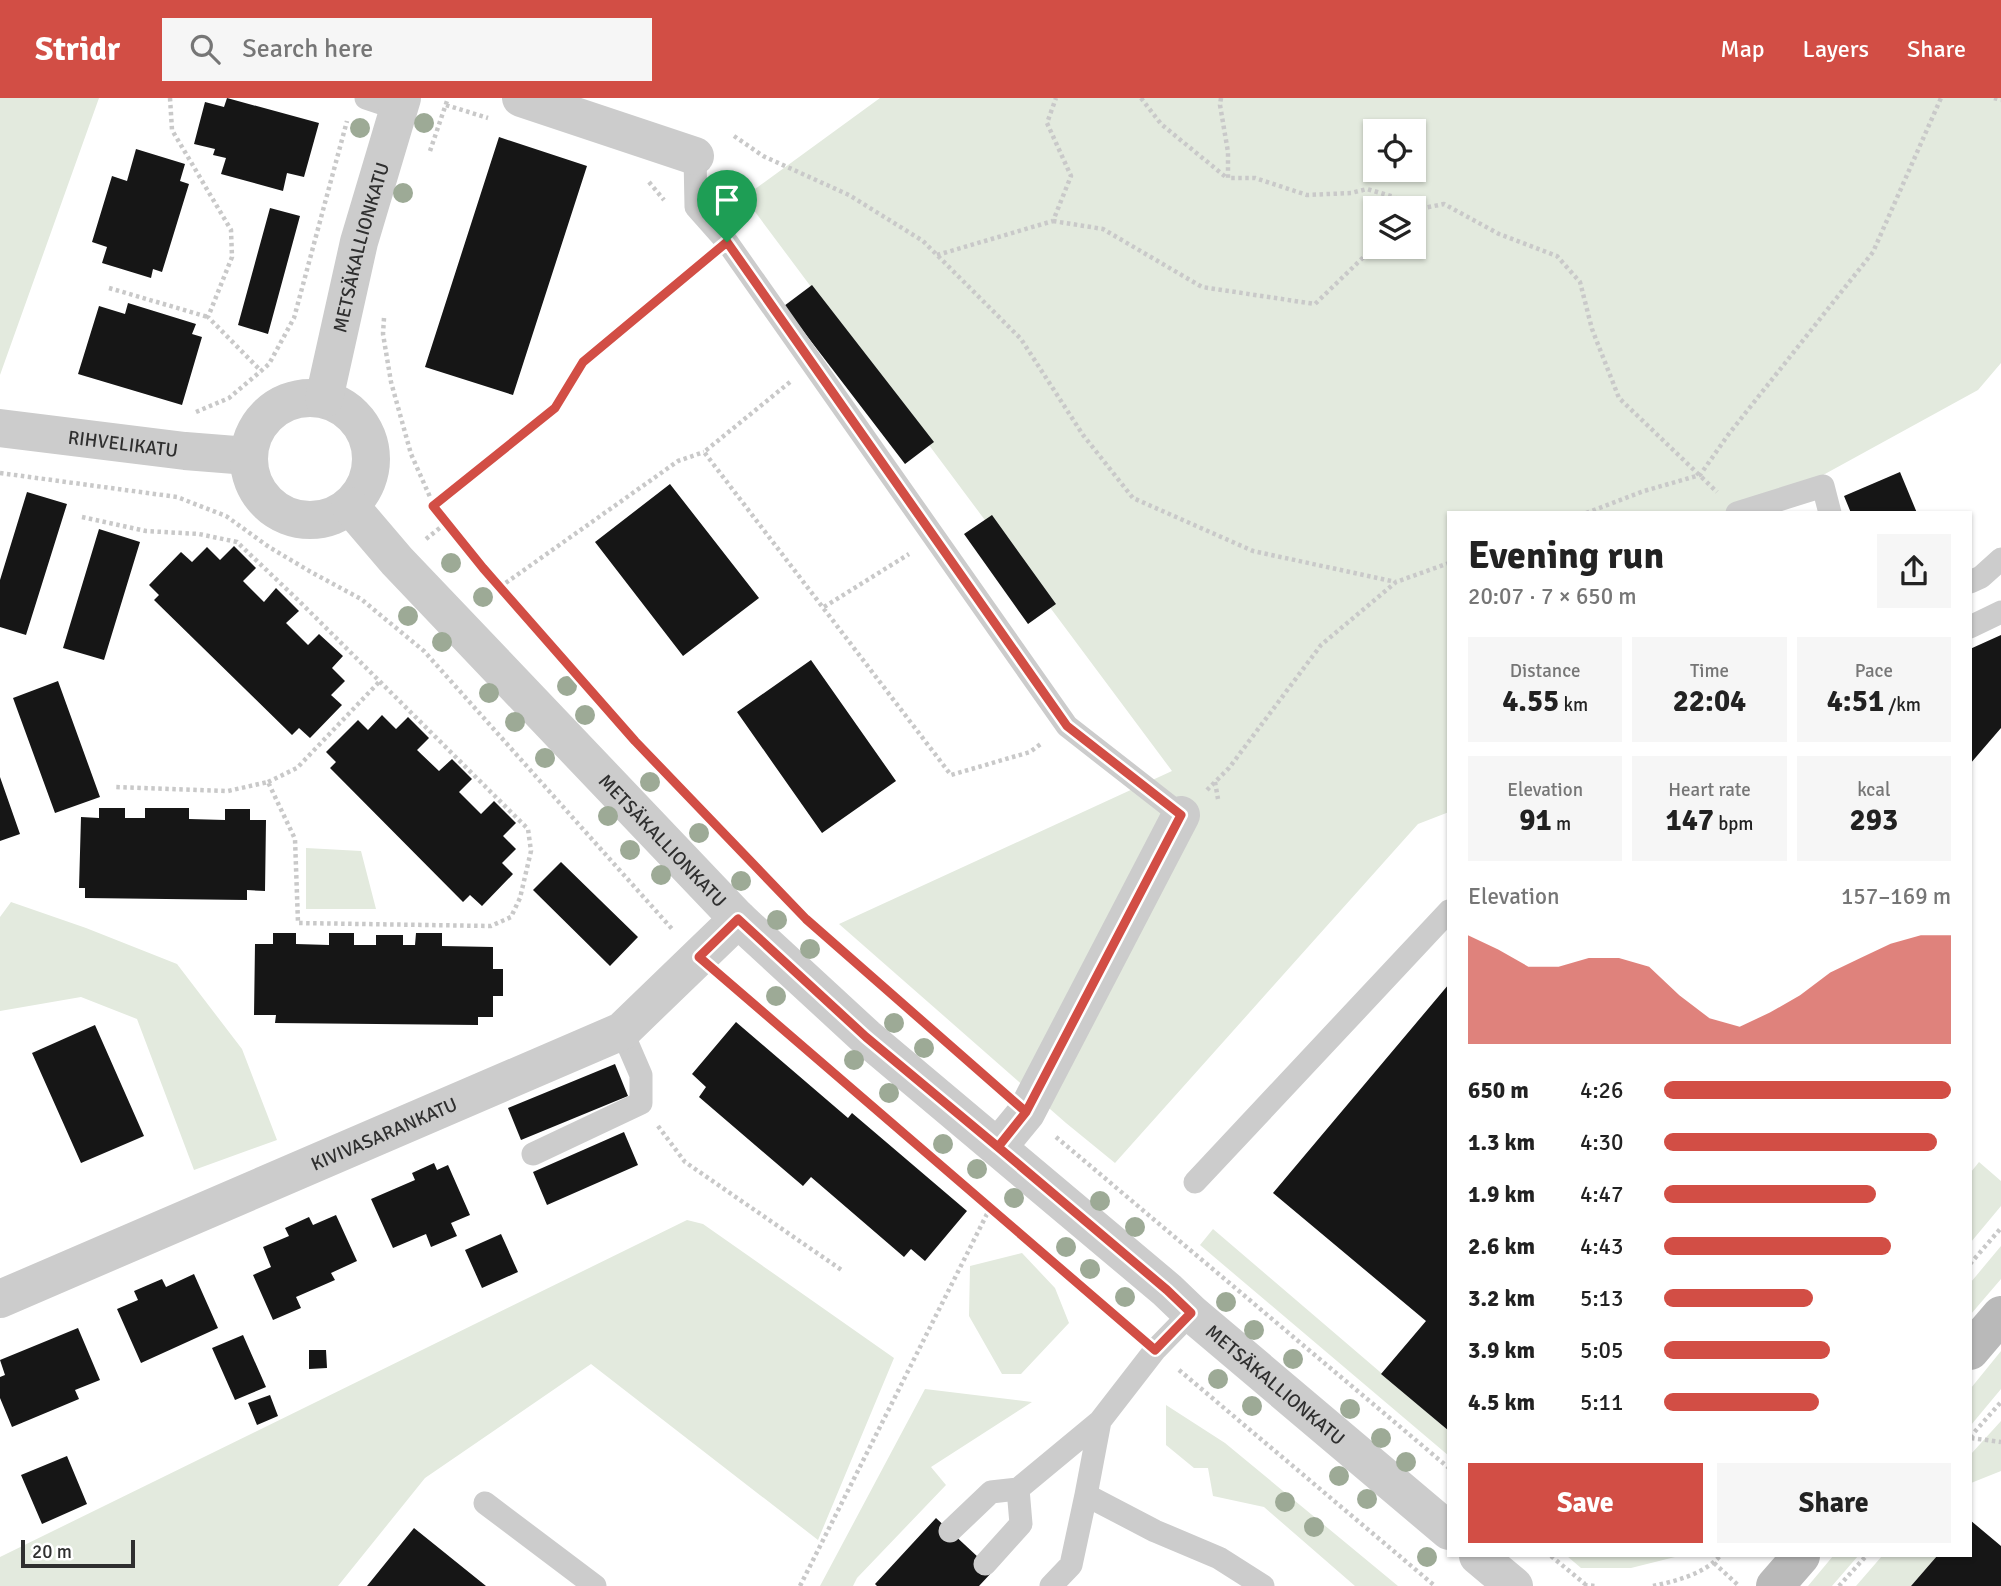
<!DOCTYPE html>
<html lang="en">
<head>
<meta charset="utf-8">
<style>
  body { margin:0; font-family:Signika,sans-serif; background:#f6f6f6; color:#222; height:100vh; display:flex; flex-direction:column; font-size:26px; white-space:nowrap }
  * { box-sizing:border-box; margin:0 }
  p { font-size:23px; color:#767676 }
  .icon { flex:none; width:38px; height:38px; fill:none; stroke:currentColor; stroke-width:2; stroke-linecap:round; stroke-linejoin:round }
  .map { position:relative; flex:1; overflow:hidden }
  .details { position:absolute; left:1447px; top:413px; width:525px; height:1046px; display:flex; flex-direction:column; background:#fff; border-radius:0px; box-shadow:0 2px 5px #0004 }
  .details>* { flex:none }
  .tools { position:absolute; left:1363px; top:21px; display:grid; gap:14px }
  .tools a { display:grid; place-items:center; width:63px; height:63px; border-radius:0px; background:#fff; box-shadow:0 2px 5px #0004; font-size:35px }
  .scale { position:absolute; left:21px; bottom:18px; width:114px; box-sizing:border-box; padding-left:7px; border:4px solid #2f2f2f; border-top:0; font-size:19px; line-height:24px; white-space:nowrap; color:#2f2f2f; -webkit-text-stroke:5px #fff; paint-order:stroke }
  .pin { position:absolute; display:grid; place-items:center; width:60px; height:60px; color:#fff; margin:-72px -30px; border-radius:50% 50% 50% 0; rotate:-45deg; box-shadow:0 0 7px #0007 }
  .pin .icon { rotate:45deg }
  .round { display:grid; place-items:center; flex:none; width:74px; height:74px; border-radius:0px; background:#f6f6f6 }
  .summary { display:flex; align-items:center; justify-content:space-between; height:119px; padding:0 21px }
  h1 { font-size:38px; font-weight:700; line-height:52px }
  .stats { display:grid; grid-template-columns:repeat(3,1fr); gap:10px; height:119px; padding:7px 21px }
  .stats div { display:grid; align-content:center; border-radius:0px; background:#f6f6f6; text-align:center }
  .stats b { font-size:30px; font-weight:700 }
  .stats small { font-size:19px; font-weight:400 }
  .stats p { font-size:19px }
  .chart { height:196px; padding:14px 21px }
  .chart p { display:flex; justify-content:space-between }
  .chart svg { width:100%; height:126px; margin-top:7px; fill:#d24e45; opacity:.7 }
  .action { display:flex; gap:14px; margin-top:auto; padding:14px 21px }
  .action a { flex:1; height:80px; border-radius:0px; background:#d24e45; color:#fff; font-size:28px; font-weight:700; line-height:80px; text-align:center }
  .action a+a { background:#f6f6f6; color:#222 }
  ul { padding:0 21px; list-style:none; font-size:23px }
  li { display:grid; grid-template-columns:112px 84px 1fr; align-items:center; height:52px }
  li i { height:18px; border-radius:9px; background:#d24e45 }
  header { display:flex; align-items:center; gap:42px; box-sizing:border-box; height:98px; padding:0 35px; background:#d24e45; color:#fff }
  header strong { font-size:33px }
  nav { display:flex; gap:38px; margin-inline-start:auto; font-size:24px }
  .search { width:490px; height:63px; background:#f6f6f6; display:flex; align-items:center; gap:18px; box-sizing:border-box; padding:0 24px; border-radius:0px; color:#767676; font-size:26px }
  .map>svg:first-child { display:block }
</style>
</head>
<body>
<header>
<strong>Stridr</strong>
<div class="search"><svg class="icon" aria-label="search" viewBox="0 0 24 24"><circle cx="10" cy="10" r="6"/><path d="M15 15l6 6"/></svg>Search here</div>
<nav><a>Map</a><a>Layers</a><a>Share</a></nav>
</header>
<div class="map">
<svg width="2001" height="1488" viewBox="0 0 2001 1488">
  <rect width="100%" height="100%" fill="#fff"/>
  <path fill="#e3eade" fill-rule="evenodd" d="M0,0H99L0,277Z
    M880,0H2001V265L1978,292L1754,415H1449V714L1418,726L1115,1065L1066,1025L839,826L1172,673L744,99ZM1376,33H1414V72H1376ZM1376,110H1414V149H1376Z
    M306,750L361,753L376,811H306Z
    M11,804L86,830L177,866L242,951L277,1042L194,1072L137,921L81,899L0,913V819Z
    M1979,1064L2001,1083V1108L1971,1144V1074Z
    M687,1122L703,1126L894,1260L818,1442L591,1266L425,1380L338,1488H0V1459Z
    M1213,1131L1449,1333V1358L1200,1147Z
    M2001,1148V1181L1971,1216V1184Z
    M1022,1155L1055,1190L1069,1225L1021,1276H1002L969,1218L970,1168Z
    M2001,1253V1291L1971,1327V1290Z
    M925,1291L1032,1304L931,1369L946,1387L857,1480L853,1488H820Z
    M1166,1307L1225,1345L1398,1488H1355L1264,1409L1213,1398L1208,1370H1194L1166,1347Z
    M2001,1323V1373L1971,1385V1356Z
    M1567,1458H1679L1631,1470H1581Z
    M1833,1458H1858L1832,1488H1808Z
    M1882,1458H1937L1911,1488H1856Z"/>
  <path fill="#161616" d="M227,0L319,25L304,79L287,75L283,93L221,76L226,60L213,57L215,51L194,46L205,4L224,9Z
    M499,39L587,68L513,297L425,269Z
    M136,51L185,66L180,83L189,86L162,174L153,171L151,180L102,165L107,149L92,144L112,78L127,83Z
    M270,110L300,118L268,236L238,227Z
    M812,187L934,344L905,366L784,208Z
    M128,205L196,226L192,236L202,239L182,307L78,276L99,208L125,216Z
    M1900,374L1917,415H1851L1844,398Z
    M670,386L759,500L683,558L595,444Z
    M27,394L67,406L26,537L0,529V482Z
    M992,417L1056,506L1028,526L964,436Z
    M99,431L140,444L104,562L63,550Z
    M234,448L256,470L243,483L264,504L276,490L299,513L286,525L308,547L319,536L343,558L332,570L345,583L331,597L342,607L310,640L299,630L292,637L154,502L159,497L149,487L181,454L192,464L207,449L220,462Z
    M2001,537V630L1970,666V551Z
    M811,562L896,683L822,735L737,614Z
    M58,583L100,699L55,715L13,600Z
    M382,617L396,631L408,619L429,640L417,652L439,673L452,661L472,681L459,694L481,716L494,703L516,725L503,738L516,751L502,765L513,776L482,808L470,797L463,804L330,670L336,664L326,654L358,622L368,632Z
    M0,679L20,736L0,743Z
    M99,710H125V720H145V710H189V721L225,722V711H250V722H266L265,793L247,792V802L85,800V790H79L81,719L99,720Z
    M561,764L638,839L610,868L533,792Z
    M273,835H296V846L329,847V835H354V847H376V837H403V847H415L416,835H442V848L493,849V871H503V898H493V919H478V927L275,925L276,917H254L255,846H273Z
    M1449,886V1333L1381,1276L1426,1223L1273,1095Z
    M736,924L848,1020L852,1015L967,1113L925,1163L911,1151L904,1159L811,1079L803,1088L699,999L706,989L692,976Z
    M95,927L144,1038L81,1065L32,955Z
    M615,966L628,998L521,1042L508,1010Z
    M624,1034L638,1067L547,1107L533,1074Z
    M434,1065L437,1072L448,1067L470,1117L451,1125L457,1138L431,1149L426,1136L393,1150L371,1101L415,1082L412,1075Z
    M336,1117L357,1163L331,1175L335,1182L296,1199L301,1210L273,1222L253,1177L271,1169L263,1149L289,1138L285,1130L309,1119L313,1127Z
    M501,1136L518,1174L482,1190L465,1152Z
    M194,1176L218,1230L141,1265L117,1211L138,1202L134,1193L162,1181L166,1189Z
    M78,1230L100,1282L75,1292L79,1301L12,1329L0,1300V1279L5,1277L0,1262Z
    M243,1237L266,1289L235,1302L212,1250Z
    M309,1252H326L327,1270L309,1271Z
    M270,1297L278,1318L257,1327L248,1305Z
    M67,1358L87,1406L42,1426L21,1377Z
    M936,1420L993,1473L979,1488H877L875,1486Z
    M1970,1422L2001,1448V1488H1911L1937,1458H1970Z
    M414,1430L486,1488H367Z"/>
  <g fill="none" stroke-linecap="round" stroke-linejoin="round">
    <path stroke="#c9c9c9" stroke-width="4.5" stroke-dasharray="3.5 3.5" stroke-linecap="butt" d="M170,0L172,32L231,132L232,159L208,219L261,273
      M1141,0L1161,26L1227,80
      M1221,0L1220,7L1228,54V80H1255L1307,97L1351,95L1367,91L1394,99L1407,110
      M1994,0L2001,2
      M446,7L488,20
      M734,38L763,58L849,97L923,143L1021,241L1083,337L1133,400L1253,453L1396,484
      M430,53L448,0
      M649,84L664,102
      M1414,112L1444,106L1499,136L1557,158L1580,184L1592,231L1619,300L1717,394
      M1053,123L1103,131L1202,189L1315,206L1376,147
      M937,157L1053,123L1071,78L1047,25L1056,0
      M109,190L208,219
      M384,220L383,236L391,284L411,356L434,408L483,469L635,643L806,821L996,988
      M790,284L704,354L951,677L1030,654L1042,645
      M196,314L229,300L261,273L269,266L294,220L347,23
      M0,375L177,399L226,418L269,449L311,474L361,501L424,553L673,832
      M434,408L555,310L583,264L703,164
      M1586,415L1644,393L1700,377L1728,337L1873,154L1941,0
      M82,419L146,433L199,436L237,444L298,502L528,731L531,753L520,800L511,819L491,828L298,825L295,741L268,684L228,693L116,689
      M426,441L446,425
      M500,489L678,363L704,354
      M824,509L909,456
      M268,684L297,670L380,583
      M1215,684L1218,701
      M1207,692L1229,670L1321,547L1396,484L1449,465
      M727,884L1132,1232
      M658,1028L685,1064L843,1173
      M1056,1039L1449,1370
      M1970,1166L2001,1130
      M1179,1272L1435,1488
      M1970,1339L2001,1304
      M1971,1340L2001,1344
      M1551,1458L1585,1486
      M1714,1465L1738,1487
      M1584,1487L1596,1488
      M800,1488L990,1110
      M1653,1488C1676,1483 1704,1476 1720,1458
      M1839,1488L1866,1458"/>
    <path stroke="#ccc" stroke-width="23" d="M366,0L399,11
      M695,58L696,109L727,144L1067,628L1181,717
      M1737,415L1823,388L1830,415
      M1970,484L1981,479L2001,461
      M1970,529L2001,514
      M533,1056L641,1005V977L622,933
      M1195,1084L1449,813
      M1191,1215L1155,1252L1100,1323L1086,1397L1155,1433L1219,1460L1263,1488
      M485,1405L595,1488
      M950,1433L991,1394L1018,1391
      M985,1466L1021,1426L1018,1391L1100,1323
      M1051,1488L1071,1467L1086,1397"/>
    <g stroke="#ccc" stroke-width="38">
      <path d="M521,0L695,58"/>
      <path id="s1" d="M0,330L185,353L248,358"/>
      <path d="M998,1049L1026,1015L1181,717"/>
      <path id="s2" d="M0,1201L622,933L738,821"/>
    </g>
    <g stroke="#ccc" stroke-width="38">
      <circle cx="310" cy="361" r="61"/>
      <path id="s3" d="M324,301L359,144L402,0"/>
      <path id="s4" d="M350,408L397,463L738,821L866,939L1167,1192L1191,1215L1449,1433"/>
      <path d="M1478,1458L1514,1488"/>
    </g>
    <path stroke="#b9b9b9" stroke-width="38" d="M1970,1253L2001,1217
      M1775,1488L1801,1458"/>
  </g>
  <g fill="#9daa96">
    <circle cx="424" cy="25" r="10"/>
    <circle cx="360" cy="30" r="10"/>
    <circle cx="403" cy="95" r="10"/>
    <circle cx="451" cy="465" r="10"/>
    <circle cx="483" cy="499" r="10"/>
    <circle cx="408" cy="518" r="10"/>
    <circle cx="442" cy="544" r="10"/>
    <circle cx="567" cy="588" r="10"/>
    <circle cx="489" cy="595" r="10"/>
    <circle cx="585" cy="617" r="10"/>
    <circle cx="515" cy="624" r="10"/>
    <circle cx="545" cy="660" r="10"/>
    <circle cx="650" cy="684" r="10"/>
    <circle cx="608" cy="718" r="10"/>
    <circle cx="699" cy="735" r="10"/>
    <circle cx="630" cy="752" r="10"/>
    <circle cx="661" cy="777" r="10"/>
    <circle cx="741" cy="783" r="10"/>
    <circle cx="777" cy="822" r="10"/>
    <circle cx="810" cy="851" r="10"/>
    <circle cx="776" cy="898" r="10"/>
    <circle cx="894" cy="925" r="10"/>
    <circle cx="924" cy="950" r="10"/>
    <circle cx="854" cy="962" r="10"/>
    <circle cx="889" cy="995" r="10"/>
    <circle cx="943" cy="1046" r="10"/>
    <circle cx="977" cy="1071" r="10"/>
    <circle cx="1014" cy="1100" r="10"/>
    <circle cx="1100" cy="1103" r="10"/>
    <circle cx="1135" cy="1129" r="10"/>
    <circle cx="1066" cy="1149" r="10"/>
    <circle cx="1090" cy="1171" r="10"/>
    <circle cx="1125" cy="1199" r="10"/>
    <circle cx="1226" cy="1204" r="10"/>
    <circle cx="1254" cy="1232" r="10"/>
    <circle cx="1293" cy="1261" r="10"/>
    <circle cx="1218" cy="1281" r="10"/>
    <circle cx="1252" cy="1308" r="10"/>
    <circle cx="1350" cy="1311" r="10"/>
    <circle cx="1381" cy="1340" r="10"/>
    <circle cx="1406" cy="1364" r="10"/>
    <circle cx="1339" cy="1378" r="10"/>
    <circle cx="1367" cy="1401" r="10"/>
    <circle cx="1285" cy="1404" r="10"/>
    <circle cx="1314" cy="1429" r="10"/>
    <circle cx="1427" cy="1459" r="10"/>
  </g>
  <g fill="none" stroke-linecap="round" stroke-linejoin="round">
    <defs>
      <path id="route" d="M727,144L1067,628L1181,717L1026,1014L998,1049L866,939L738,821L699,859L1155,1252L1191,1215L1167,1192L998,1049L1026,1014L806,821L635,643L483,470L433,408L555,310L583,264L727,144"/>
    </defs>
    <use href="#route" stroke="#fff" stroke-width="14"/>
    <use href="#route" stroke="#d24e45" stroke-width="9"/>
  </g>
  <g text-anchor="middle" stroke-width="7" stroke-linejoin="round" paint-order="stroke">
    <g font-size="19" fill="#2f2f2f" stroke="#fff">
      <text dy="7" stroke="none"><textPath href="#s3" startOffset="156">METSÄKALLIONKATU</textPath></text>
      <text dy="7" stroke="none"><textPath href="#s1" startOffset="124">RIHVELIKATU</textPath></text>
      <text dy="7" stroke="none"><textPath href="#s4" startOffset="458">METSÄKALLIONKATU</textPath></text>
      <text dy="7" stroke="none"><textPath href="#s2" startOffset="418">KIVIVASARANKATU</textPath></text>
      <text dy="7" stroke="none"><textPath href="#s4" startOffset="1278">METSÄKALLIONKATU</textPath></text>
    </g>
  </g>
</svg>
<div class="tools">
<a><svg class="icon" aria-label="locate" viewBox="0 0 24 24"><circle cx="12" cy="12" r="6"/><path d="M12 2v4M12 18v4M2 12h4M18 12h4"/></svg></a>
<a><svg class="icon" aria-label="layers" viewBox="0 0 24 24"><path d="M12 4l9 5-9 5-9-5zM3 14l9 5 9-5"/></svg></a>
</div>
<div class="scale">20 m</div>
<div class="pin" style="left:727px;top:144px;background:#1e9e55"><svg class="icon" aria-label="arrive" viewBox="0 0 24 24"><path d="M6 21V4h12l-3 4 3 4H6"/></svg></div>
<section class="details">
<div class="summary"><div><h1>Evening run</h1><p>20:07 · 7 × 650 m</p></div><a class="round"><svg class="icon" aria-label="share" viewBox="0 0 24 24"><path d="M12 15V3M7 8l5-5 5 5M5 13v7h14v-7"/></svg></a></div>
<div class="stats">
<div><p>Distance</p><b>4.55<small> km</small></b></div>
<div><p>Time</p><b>22:04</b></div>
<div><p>Pace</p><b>4:51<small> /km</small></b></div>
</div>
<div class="stats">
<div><p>Elevation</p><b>91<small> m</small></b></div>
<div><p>Heart rate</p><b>147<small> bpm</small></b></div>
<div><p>kcal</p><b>293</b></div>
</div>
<div class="chart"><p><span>Elevation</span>157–169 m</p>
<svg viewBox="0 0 160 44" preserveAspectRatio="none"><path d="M0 44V6L10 11L20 17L30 17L40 14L50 14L60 17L70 27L80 35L90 38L100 33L110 27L120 19L130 14L140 9L150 6L160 6V44z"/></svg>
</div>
<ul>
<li><b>650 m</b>4:26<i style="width:100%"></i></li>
<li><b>1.3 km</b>4:30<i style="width:95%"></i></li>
<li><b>1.9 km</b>4:47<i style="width:74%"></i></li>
<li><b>2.6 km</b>4:43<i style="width:79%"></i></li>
<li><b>3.2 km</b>5:13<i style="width:52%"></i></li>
<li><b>3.9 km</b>5:05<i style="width:58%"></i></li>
<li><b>4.5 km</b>5:11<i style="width:54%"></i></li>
</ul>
<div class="action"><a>Save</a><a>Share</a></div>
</section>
</div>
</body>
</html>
